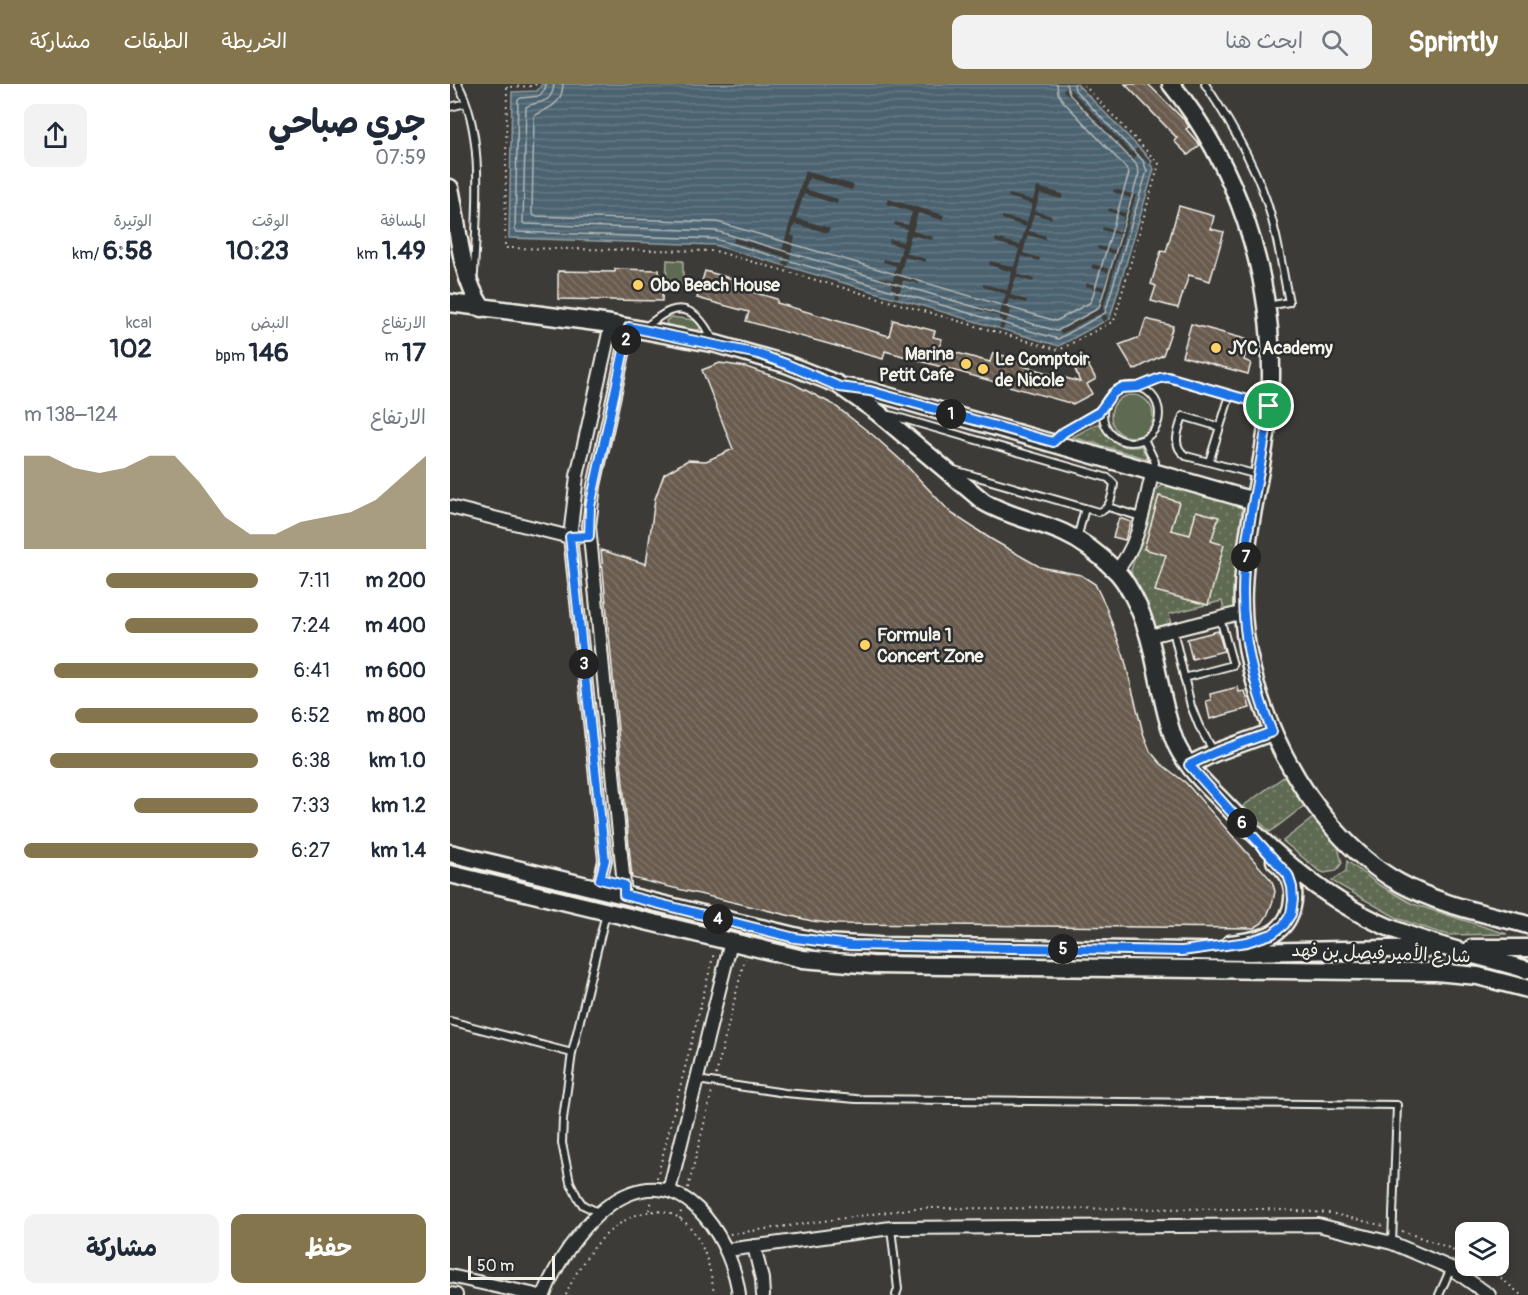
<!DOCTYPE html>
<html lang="ar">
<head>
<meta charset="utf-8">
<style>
  body { margin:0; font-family:Pangolin,"Playpen Sans Arabic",sans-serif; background:#f2f2f3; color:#1f2937; direction:rtl; height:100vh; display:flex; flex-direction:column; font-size:22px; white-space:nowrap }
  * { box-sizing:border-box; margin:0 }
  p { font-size:20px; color:#747a83 }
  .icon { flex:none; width:33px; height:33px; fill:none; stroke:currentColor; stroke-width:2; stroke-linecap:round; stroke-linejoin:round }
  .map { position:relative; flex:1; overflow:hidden; direction:ltr }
  .panel { display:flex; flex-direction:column; background:#fff; width:450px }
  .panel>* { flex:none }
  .controls { position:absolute; left:1005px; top:1138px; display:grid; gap:12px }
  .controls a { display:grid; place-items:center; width:54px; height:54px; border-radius:12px; background:#fff; box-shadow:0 3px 9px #0003; font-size:30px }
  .scale { position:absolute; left:18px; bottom:15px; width:87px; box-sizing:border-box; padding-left:6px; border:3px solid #f4f1e8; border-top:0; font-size:16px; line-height:21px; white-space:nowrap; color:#f4f1e8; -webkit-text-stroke:4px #2a2d2e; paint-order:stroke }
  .pin { position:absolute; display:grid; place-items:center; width:51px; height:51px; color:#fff; margin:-26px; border:3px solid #fff; border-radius:50%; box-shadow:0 2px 6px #0007 }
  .km { position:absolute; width:30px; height:30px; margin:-15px; border-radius:50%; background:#222; color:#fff; font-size:16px; line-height:30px; text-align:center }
  .round { display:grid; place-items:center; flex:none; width:63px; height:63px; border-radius:12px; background:#f2f2f3 }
  .summary { display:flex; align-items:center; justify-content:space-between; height:102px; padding:0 24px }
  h1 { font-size:33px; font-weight:700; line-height:45px }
  .stats { display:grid; grid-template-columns:repeat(3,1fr); gap:9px; height:102px; padding:6px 24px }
  .stats div { display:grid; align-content:center }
  .stats b { font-size:26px; font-weight:700 }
  .stats small { font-size:16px; font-weight:400 }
  .stats p { font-size:16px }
  .chart { height:168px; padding:12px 24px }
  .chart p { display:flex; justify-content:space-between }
  .chart svg { width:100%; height:108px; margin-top:6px; fill:#84754c; opacity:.7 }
  .primary-button { display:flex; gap:12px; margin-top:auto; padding:12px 24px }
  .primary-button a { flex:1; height:69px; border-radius:12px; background:#84754c; color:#fff; font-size:24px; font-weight:700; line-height:69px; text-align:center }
  .primary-button a+a { background:#f2f2f3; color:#1f2937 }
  ul { padding:0 24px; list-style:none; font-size:20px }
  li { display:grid; grid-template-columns:96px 72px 1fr; align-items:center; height:45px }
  li i { height:15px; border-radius:8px; background:#84754c }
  header { display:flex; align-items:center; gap:36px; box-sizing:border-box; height:84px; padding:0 30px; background:#84754c; color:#fff }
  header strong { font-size:28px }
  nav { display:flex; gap:33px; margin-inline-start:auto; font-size:21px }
  .search { width:420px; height:54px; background:#f2f2f3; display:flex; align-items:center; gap:15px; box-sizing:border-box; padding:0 21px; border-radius:12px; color:#747a83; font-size:22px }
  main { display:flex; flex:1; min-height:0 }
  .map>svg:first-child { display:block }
</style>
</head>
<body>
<header>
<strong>Sprintly</strong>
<div class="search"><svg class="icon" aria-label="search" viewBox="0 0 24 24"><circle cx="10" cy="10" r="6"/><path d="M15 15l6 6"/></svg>ابحث هنا</div>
<nav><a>الخريطة</a><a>الطبقات</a><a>مشاركة</a></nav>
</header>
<main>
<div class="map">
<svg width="1078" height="1211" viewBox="0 0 1078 1211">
  <defs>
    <pattern id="grass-dots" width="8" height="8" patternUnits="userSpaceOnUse" patternTransform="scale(1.5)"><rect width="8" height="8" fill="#5f6b53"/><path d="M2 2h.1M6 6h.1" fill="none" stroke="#77816c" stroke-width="1.8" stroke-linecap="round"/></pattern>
    <pattern id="water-rules" width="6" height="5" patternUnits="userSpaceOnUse" patternTransform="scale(1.5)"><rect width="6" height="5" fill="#4c6370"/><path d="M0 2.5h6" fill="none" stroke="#667a84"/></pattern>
    <pattern id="building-back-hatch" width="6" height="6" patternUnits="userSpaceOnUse" patternTransform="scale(1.5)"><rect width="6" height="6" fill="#695b50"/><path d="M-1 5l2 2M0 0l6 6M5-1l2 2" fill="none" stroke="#7f7369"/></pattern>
  </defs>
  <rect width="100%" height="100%" fill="#3d3b38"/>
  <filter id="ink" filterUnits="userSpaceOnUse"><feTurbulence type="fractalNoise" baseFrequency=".0167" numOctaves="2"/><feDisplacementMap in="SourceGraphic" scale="12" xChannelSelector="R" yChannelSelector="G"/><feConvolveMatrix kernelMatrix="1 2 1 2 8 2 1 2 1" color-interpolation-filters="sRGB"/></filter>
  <g filter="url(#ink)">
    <path fill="url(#grass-dots)" stroke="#aaae9e" stroke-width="1.5" d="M649,339C657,357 672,366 691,362L698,375L622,353Z
      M715,399L790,421L792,426L783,525L774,527L772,517L719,530L721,541L708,545L705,543L681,493V486L704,408Z
      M835,692L855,721L820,748L793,722Z
      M863,734L888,763L892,779L886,787L874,789L868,786L833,757Z
      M897,777L928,800L963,820L1057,850L999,851L987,848L949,835L882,797L896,787Z"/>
    <path fill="#5f6b53" stroke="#aaae9e" stroke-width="1.5" d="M217,176L233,177V201H216Z
      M221,233L244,236L250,242V245L246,247L218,243L216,237Z
      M661 332a21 21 0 1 1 42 0a21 21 0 1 1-42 0Z"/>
    <path fill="url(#water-rules)" stroke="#8f9ca0" stroke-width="1.5" d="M92,0H627L702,77L700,80L704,85L660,234L609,262L264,161L59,154L62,8L87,7Z"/>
    <path fill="#3d3b38" d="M617,2L682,69L687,64L701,79L699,80L689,70L682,76L613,6Z
      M355,87L404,101L402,106L359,94L355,105L388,115L387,120L354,110L346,134L380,144L378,149L345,140L341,151L345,153L338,182L333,181L335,173L283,158L284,154L332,166Z
      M587,103L613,110L612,115L590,110L585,127L602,132L601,135L584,130L579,147L596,152L595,156L578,151L573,169L590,174L589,177L572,172L567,190L584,195L583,198L566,193L560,211L577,216L576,219L559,215L556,224L561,226L553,245L549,244L552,236L549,235V232L527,226L528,222L550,229L556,210L533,203V200L557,206L562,188L539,181L540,177L564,183L569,165L545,158L546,154L570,161L576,143L552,135V132L577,138L582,120L558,113L559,110L583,116Z
      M664,105L686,111L653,225L658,235L653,238L649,230L611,250L609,246L649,225L653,207L636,202L637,199L654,203L658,188L641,184L643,180L660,185L664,170L647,165L648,162L665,166L669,151L652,146L653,143L670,148L674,133L658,127L659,124L676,129L680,114L663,108Z
      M438,115L494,131L492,136L468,129L463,147L483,153L482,156L461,151L456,169L476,175V178L455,173L450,191L470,197L469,200L453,196L448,214L444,213L446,206L441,204L442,200L429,196L430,193L443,196L446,182L433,178L434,175L448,178L452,163L439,159L440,155L453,158L457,145L444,141L445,138L458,141L462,128L437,120Z"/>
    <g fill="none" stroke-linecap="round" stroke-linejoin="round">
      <path stroke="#b1b8b8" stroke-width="1.5" d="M96,0L95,5L90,12L71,14L68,16L65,145L67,148L265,155L608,255L655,229L697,87L693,77L625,6L624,0
        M104,0C102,22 88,16 76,23L73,138L74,140L266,147L607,247L649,224L689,89L686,80L620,11L616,0
        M113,0C112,22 99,23 84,32L82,129L84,132L267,138L606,237L641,218L679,89L677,85L613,17L608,9L607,0"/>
    </g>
    <path fill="url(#building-back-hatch)" stroke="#f4f1e8" stroke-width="1.5" d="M675,0H698L736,38L739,43L736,45L750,61L738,71L724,57L727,54Z
      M729,122L764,132L761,145L774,148L760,197L739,191L728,224L701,217L706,202L701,200L711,167L716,168Z
      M165,185L209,186V199H213L212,217L108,215V187L165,188Z
      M255,187L301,200L299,207L327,215V219L439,252L443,236L485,247L483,253L492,255L489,264L540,278L543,269L574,277L573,282L630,298L625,285L638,281L646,295L637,300L642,310L623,320L435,267L433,275L296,237L299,228L247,214Z
      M696,235L723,242L713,271L684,286L669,261L690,253Z
      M741,240L799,256L794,276L801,279L798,290L732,272Z
      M270,279L296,283L342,299L384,321L424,352L454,379L501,429L541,455L590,483L631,491L645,500L656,523L674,573L693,649L700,667L711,680L736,699L822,797L825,807L823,817L817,832L812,839L804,844L386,840L362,837L182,794L151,466L196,480L205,415L214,390L238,376L256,377L283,365L252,286Z
      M709,412L729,418L721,446L740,451L746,427L769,433L761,457L774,461L758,521L705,507L716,471L694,465Z
      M669,434L681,438L675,456L663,453Z
      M768,547L774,567L742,575L737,555Z
      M788,603L789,608L795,607L800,624L760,635L756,617L761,616L760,610Z"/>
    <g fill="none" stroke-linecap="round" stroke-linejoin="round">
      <defs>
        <path id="lane" d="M8,0C36,52 26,133 24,190
          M755,0C781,39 809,87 821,132C829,160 833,190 839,218L818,222
          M0,23L16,19
          M195,243C203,238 211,230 220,227C243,219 255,241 264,257
          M653 330a28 28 0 1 1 56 0a28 28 0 1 1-56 0Z
          M688,303L710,294L718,293L818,322
          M440,331L658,394L664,400C662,411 661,426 648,428L504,386
          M770,343L733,332C728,347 721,362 736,372L808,391
          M694,355L705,378L703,387
          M603,358L614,348L654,324
          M759,378L780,311
          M658,423L691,433
          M627,455L635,424
          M723,546L741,622L749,642L764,668
          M734,594L783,581L770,534
          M0,937L122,969
          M247,996L335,1009L406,1015L947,1021L942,1159
          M150,1129L133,1121L128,1114L120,1098L112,1059L113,1035L122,969L156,829
          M441,1144L448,1205L446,1211
          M989,1211L1001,1184"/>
        <path id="street" d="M0,423L120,453H127
          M666,487C690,461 694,420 703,387
          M700,552L794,528
          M148,806L155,776L120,453L127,392L161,240
          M175,811L139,442L144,402L179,243
          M219,1107L281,858
          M304,1162L312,1195L313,1211
          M277,1166L441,1144L868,1141L942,1159L1001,1184L1039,1211
          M0,1192L86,1211
          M0,1210L6,1211
          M94,1211C108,1174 143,1123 181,1109C241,1086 283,1162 289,1211"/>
        <path id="secondary" d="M721,0C787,81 822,189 821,293C820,364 796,434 793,505C788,609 856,746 948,798C989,821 1034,829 1078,841
          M0,104C9,144 9,189 32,224
          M0,219L161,240L266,260L336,280L387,300L427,328L534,418C559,433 588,437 614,449C632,457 651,472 665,486C673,493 678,503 683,512C707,557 707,608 724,655C733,681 759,703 777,722C825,772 882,822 948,847C990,864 1034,873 1078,886
          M394,303L420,307L804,417
          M739,681L764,669L822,648
          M0,769L373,859L428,862L800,868L984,864
          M0,790L353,875L422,881L986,888L1028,892L1078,905
          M780,860C794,858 809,857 822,850C842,839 849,811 838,791C835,786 830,781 825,777
          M1022,864H1078"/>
      </defs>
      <use href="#lane" stroke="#f4f1e8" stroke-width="10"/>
      <use href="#street" stroke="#f4f1e8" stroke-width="16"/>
      <use href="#secondary" stroke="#f4f1e8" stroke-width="21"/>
      <path stroke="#f4f1e8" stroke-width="2" stroke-dasharray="1.5 4.5" stroke-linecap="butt" d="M86,0L84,2L57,3L55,164L265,167L609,266L664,237L709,80L633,0
        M266,991L294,877L296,875
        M207,1094L264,869
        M238,1104L262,1008
        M199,1126L202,1117
        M230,1135L231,1127
        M952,1147L997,1163L1016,1174
        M280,1150L466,1124L814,1125L880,1129L934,1142
        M1030,1182L1051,1194L1071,1211
        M116,1211C154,1117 250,1083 264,1211"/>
      <use href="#lane" stroke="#2a2d2e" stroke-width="6"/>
      <use href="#street" stroke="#2a2d2e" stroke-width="12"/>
      <use href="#secondary" stroke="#2a2d2e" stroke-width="16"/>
    </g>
  </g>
  <g fill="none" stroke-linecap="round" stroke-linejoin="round" filter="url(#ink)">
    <defs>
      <path id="route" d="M179,243L308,270L336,280L390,303L420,307L603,358L614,348L649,328L663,309L671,304L688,303L710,294L718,293L819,322C813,384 793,446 793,509C793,558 804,603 822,648L764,669L739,681L838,791L842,803L843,816L841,830L834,841L822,850L797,858L732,867L400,861L345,854L174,811V801L150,795L155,776L120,453L139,452L140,423Z"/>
    </defs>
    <use href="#route" stroke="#fff" stroke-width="12"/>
    <use href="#route" stroke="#1a73e8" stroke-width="8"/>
  </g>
  <g fill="#ffd166" stroke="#2a2d2e" stroke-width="2">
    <circle cx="188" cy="201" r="6"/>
    <circle cx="766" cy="264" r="6"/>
    <circle cx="516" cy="280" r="6"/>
    <circle cx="533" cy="285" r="6"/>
    <circle cx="415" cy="561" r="6"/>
  </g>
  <g text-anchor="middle" stroke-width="5" stroke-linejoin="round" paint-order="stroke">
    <g font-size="18" font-weight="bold" fill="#f4f1e8" stroke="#2a2d2e" text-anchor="start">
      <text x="200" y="207">Obo Beach House</text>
      <text x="778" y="270">JYC Academy</text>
      <text x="504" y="276" text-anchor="end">Marina<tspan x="504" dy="21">Petit Cafe</tspan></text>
      <text x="545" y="281">Le Comptoir<tspan x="545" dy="21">de Nicole</tspan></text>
      <text x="427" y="557">Formula 1<tspan x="427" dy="21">Concert Zone</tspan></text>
    </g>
    <g font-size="18" fill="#f4f1e8" stroke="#2a2d2e">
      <text transform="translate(931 869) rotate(2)" y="6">شارع الأمير فيصل بن فهد</text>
    </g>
  </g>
</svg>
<div class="controls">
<a><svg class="icon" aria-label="layers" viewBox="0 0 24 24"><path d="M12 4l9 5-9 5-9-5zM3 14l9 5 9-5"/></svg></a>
</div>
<div class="scale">50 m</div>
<div class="pin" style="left:819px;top:322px;background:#1e9e55"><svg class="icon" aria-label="arrive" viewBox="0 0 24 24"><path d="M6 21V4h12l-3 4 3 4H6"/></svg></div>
<b class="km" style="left:501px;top:330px">1</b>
<b class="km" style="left:176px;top:256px">2</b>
<b class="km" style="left:134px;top:580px">3</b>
<b class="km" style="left:268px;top:835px">4</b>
<b class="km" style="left:613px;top:865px">5</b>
<b class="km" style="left:792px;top:739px">6</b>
<b class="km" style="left:796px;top:473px">7</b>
</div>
<section class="panel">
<div class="summary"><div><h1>جري صباحي</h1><p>07:59</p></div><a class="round"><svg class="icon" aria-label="share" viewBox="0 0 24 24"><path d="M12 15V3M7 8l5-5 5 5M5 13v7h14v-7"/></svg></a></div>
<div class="stats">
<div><p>المسافة</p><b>1.49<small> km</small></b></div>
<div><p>الوقت</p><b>10:23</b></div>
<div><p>الوتيرة</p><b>6:58<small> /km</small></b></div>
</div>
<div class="stats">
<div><p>الارتفاع</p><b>17<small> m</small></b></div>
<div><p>النبض</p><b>146<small> bpm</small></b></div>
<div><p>kcal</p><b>102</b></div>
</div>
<div class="chart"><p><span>الارتفاع</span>124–138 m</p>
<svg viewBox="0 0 160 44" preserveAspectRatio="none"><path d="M0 44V6L10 6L20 11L30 13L40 11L50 6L60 6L70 17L80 31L90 38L100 38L110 33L120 31L130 29L140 24L150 15L160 6V44z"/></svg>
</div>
<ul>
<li><b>200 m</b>7:11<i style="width:65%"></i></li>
<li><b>400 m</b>7:24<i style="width:57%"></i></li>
<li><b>600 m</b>6:41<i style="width:87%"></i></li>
<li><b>800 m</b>6:52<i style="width:78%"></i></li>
<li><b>1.0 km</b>6:38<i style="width:89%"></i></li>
<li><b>1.2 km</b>7:33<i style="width:53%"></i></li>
<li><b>1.4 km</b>6:27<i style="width:100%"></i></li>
</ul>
<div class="primary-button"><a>حفظ</a><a>مشاركة</a></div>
</section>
</main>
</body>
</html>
